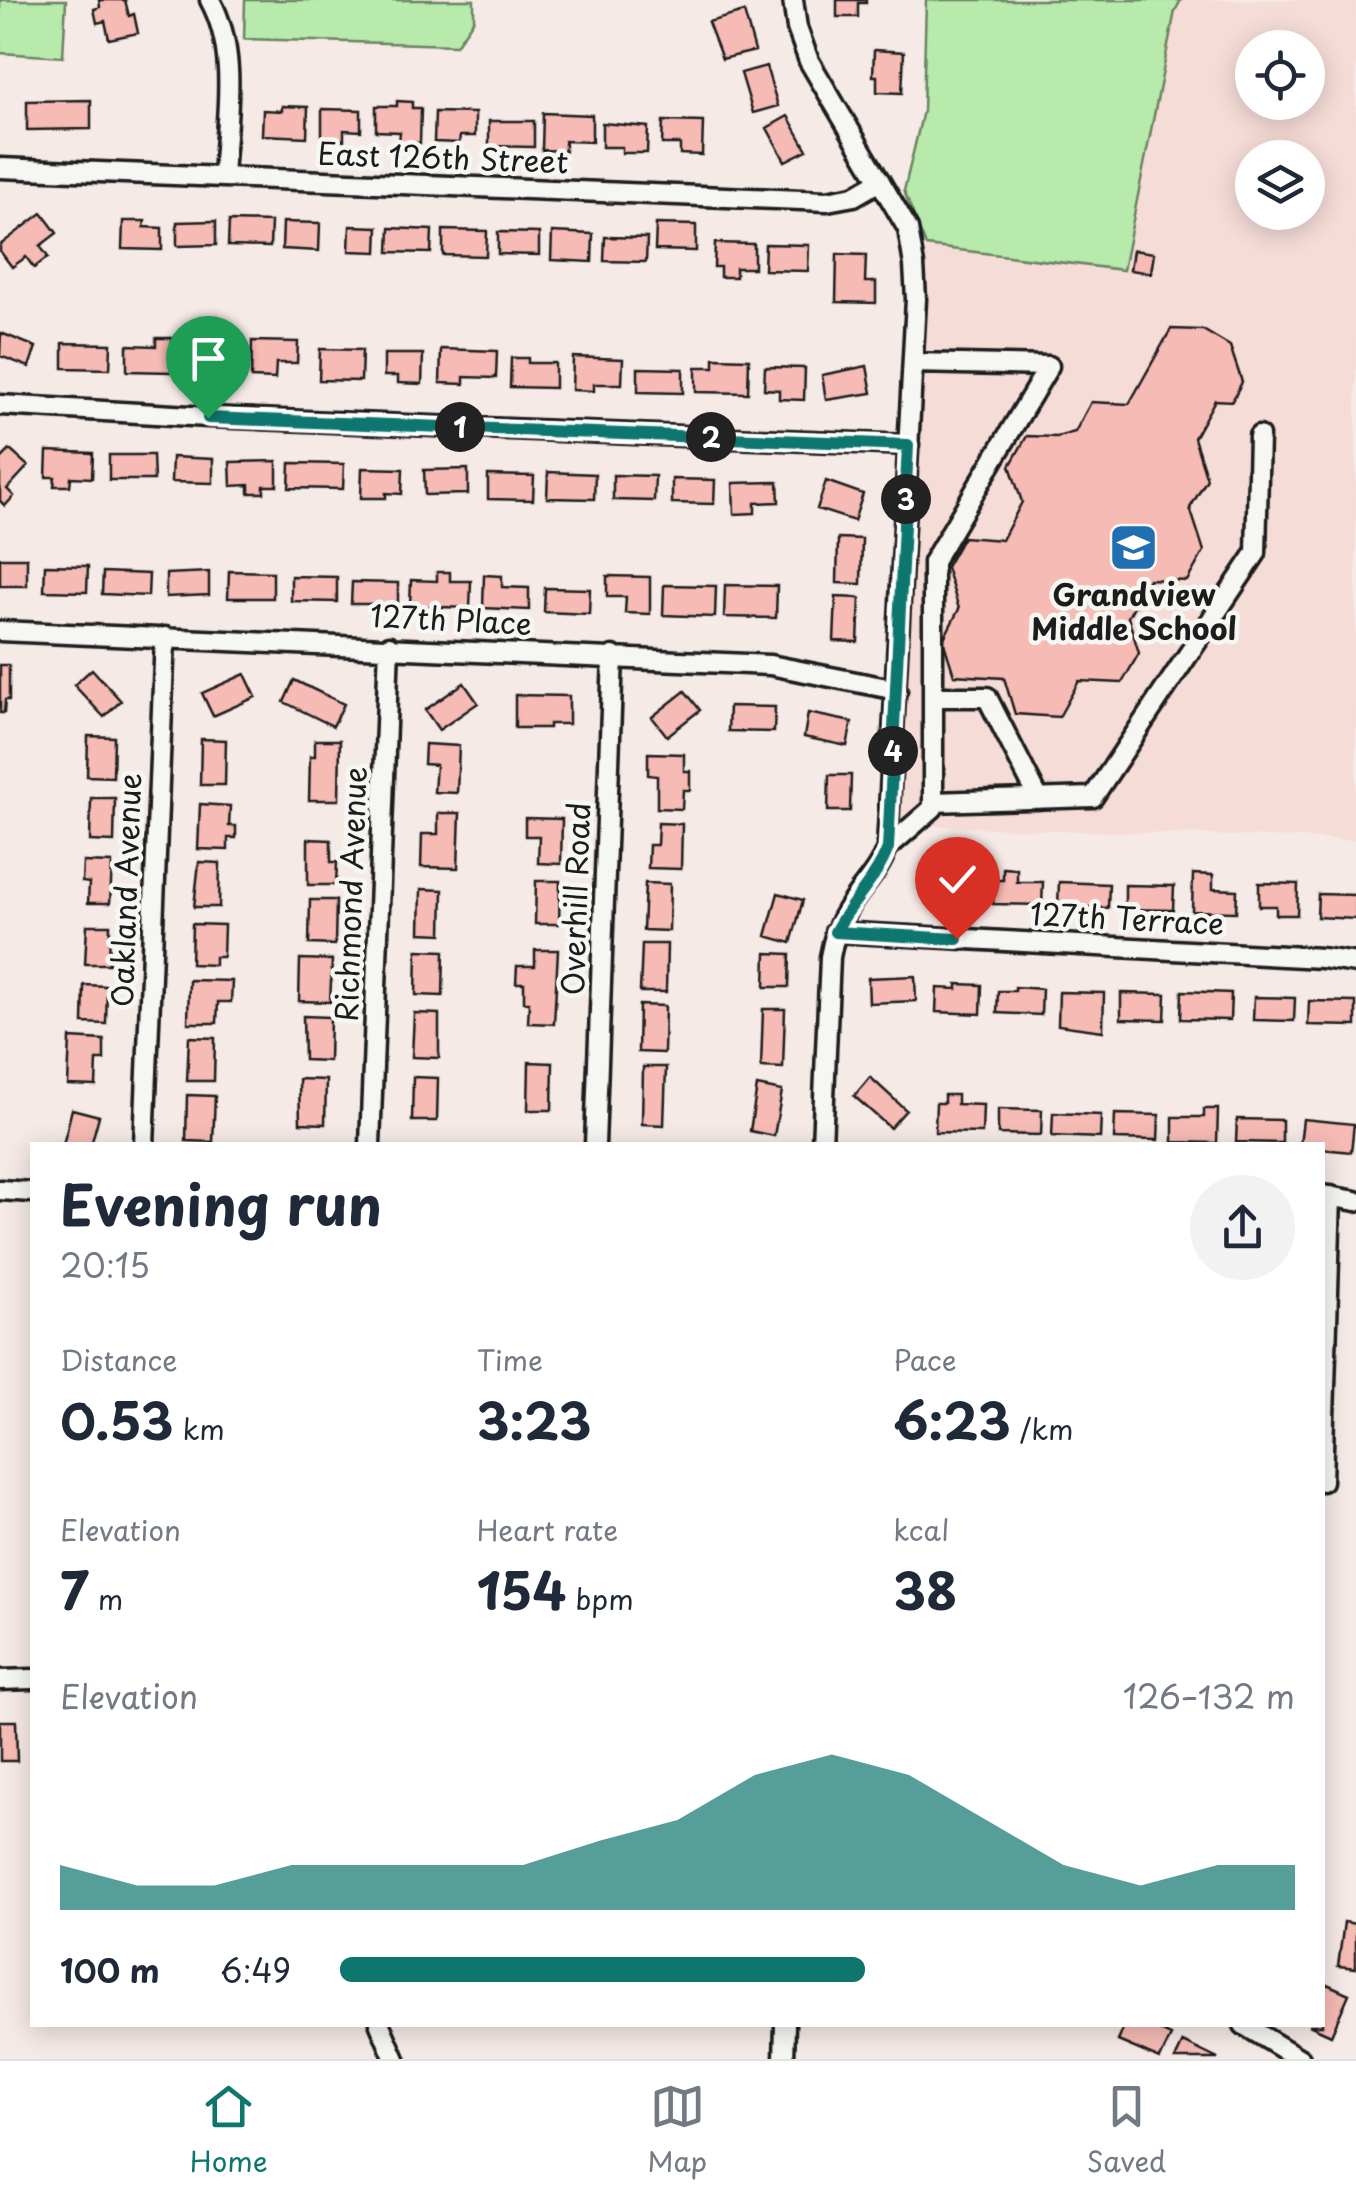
<!DOCTYPE html>
<html lang="en">
<head>
<meta charset="utf-8">
<style>
  body { margin:0; font-family:"Playpen Sans",sans-serif; background:#f2f2f3; color:#1f2937; height:100vh; display:flex; flex-direction:column; font-size:38px; white-space:nowrap }
  * { box-sizing:border-box; margin:0 }
  p { font-size:32px; color:#747a83 }
  .icon { flex:none; width:55px; height:55px; fill:none; stroke:currentColor; stroke-width:2; stroke-linecap:round; stroke-linejoin:round }
  .map { position:relative; flex:1; overflow:hidden }
  .sheet { position:absolute; left:30px; top:1142px; width:1295px; height:885px; display:flex; flex-direction:column; background:#fff; border-radius:0px; box-shadow:0 5px 25px #0003 }
  .sheet>* { flex:none }
  .controls { position:absolute; left:1235px; top:30px; display:grid; gap:20px }
  .controls a { display:grid; place-items:center; width:90px; height:90px; border-radius:50%; background:#fff; box-shadow:0 5px 25px #0003; font-size:50px }
  .pin { position:absolute; display:grid; place-items:center; width:85px; height:85px; color:#fff; margin:-102px -42px; border-radius:50% 50% 50% 0; rotate:-45deg; box-shadow:0 0 10px #0007 }
  .pin .icon { rotate:45deg }
  .km { position:absolute; width:50px; height:50px; margin:-25px; border-radius:50%; background:#222; color:#fff; font-size:28px; line-height:50px; text-align:center }
  .round { display:grid; place-items:center; flex:none; width:105px; height:105px; border-radius:52px; background:#f2f2f3 }
  .head { display:flex; align-items:center; justify-content:space-between; height:170px; padding:0 30px }
  h1 { font-size:55px; font-weight:700; line-height:75px }
  .stats { display:grid; grid-template-columns:repeat(3,1fr); gap:15px; height:170px; padding:10px 30px }
  .stats div { display:grid; align-content:center }
  .stats b { font-size:50px; font-weight:700 }
  .stats small { font-size:28px; font-weight:400 }
  .stats p { font-size:28px }
  .chart { height:280px; padding:20px 30px }
  .chart p { display:flex; justify-content:space-between }
  .chart svg { width:100%; height:180px; margin-top:10px; fill:#0f766e; opacity:.7 }
  ul { padding:0 30px; list-style:none; font-size:32px }
  li { display:grid; grid-template-columns:160px 120px 1fr; align-items:center; height:75px }
  li i { height:25px; border-radius:12px; background:#0f766e }
  .tabs { display:flex; justify-content:space-around; align-items:center; height:140px; border-top:2px solid #e0e1e3; background:#fff; font-size:28px; color:#747a83 }
  .tabs a { display:grid; justify-items:center; gap:5px }
  .tabs .on { color:#0f766e }
  .map>svg:first-child { display:block }
</style>
</head>
<body>
<div class="map">
<svg width="1356" height="2059" viewBox="0 0 1356 2059">
  <rect width="100%" height="100%" fill="#f6eae6"/>
  <filter id="ink" filterUnits="userSpaceOnUse"><feTurbulence type="fractalNoise" baseFrequency=".01" numOctaves="2"/><feDisplacementMap in="SourceGraphic" scale="20" xChannelSelector="R" yChannelSelector="G"/><feConvolveMatrix kernelMatrix="1 2 1 2 8 2 1 2 1" color-interpolation-filters="sRGB"/></filter>
  <g filter="url(#ink)">
    <path fill="#f6dcd7" fill-rule="evenodd" d="M1181,0H1356V840L901,825L926,246L1123,270L1175,11ZM1252,48H1308V102H1252ZM1252,158H1308V212H1252Z"/>
    <path fill="#b7eaab" stroke="#6a8364" stroke-width="2.5" d="M0,0H66L63,57L0,53Z
      M245,0H474V19L456,45L244,39Z
      M926,0H1181L1175,11L1123,270L926,246L904,191L923,111Z"/>
    <path fill="#f7bbb5" stroke="#1c1c1c" stroke-width="2.5" d="M99,0H125L129,16L134,14L138,33L109,39L105,21L97,23L94,9L100,7Z
      M837,0H866V3H858V17H837Z
      M744,12L755,51L722,59L708,22Z
      M874,50L904,52L902,93L877,92V76H873Z
      M766,66L778,106L753,113L741,73Z
      M91,100V129L27,130V101Z
      M397,101L412,102V108H421L420,143L399,142L400,132L376,131V106H397Z
      M282,106L308,107L307,137L262,135L263,110L282,111Z
      M322,109L361,110V131L344,130V140L322,139Z
      M435,112L475,113V136H460L459,143L434,142Z
      M543,113L592,115V142L565,141V151L542,150Z
      M788,116L807,150L785,161L767,128Z
      M489,121H534V147L489,146Z
      M663,121L703,122L702,155L680,154V144H662Z
      M602,123L648,127L647,153H622V147H602Z
      M42,213L57,233L40,246L48,257L34,268L26,257L12,267L0,251V245Z
      M123,221H145L144,227L162,228V250L122,249Z
      M216,221V245L177,246V222Z
      M229,221L271,222L270,247L228,246Z
      M283,222L320,223L319,251L282,249Z
      M656,224L696,225V251L655,250Z
      M350,226L378,227L377,252L349,251Z
      M390,228L432,230L431,253L389,252Z
      M443,230L487,231L486,256L443,255Z
      M498,232L539,233V255L498,254Z
      M552,232L593,234L592,262L551,260Z
      M605,237L647,238L646,262L604,261Z
      M715,243L754,244V268H736V277H720V267H714Z
      M765,244L809,245L808,271L764,270Z
      M1133,250L1154,253L1151,273L1130,270Z
      M837,254L866,255L865,282H876V303L836,302Z
      M1171,329L1203,330L1230,346L1242,382L1232,401L1215,400L1194,438L1207,479L1190,508L1204,551L1187,581L1149,579L1128,617L1139,653L1122,683L1079,681L1059,717L1015,714L1004,678L954,675L943,640L959,609L946,567L963,537L1002,540L1022,502L1010,466L1027,436L1057,437L1075,432L1091,402L1129,404Z
      M1,333L36,347L29,367L0,356Z
      M156,338H172V372L127,371V345L156,346Z
      M252,341L298,342L297,363H276L275,379L251,378Z
      M63,343L111,344L110,369L63,368Z
      M187,349H235L234,372L211,371V376H187Z
      M320,349L362,350L361,381L319,380Z
      M441,349L497,351L496,378L464,377V384L440,383Z
      M384,354H423L422,384L398,383V376H384Z
      M573,357L623,359L622,384H594V391L572,390Z
      M511,358H528V363H555V388L510,387Z
      M714,358L749,359L748,393L696,392V367H714Z
      M867,366L872,393L826,400L822,375Z
      M765,367L805,368L804,400L779,399V390L764,389Z
      M638,368L683,369V393L638,392Z
      M10,450L28,466L7,489L14,496L5,506L0,501V460Z
      M47,451L93,453L92,478L71,477L70,486H54L55,477H46Z
      M109,455H153L154,480H109Z
      M172,457L213,459V483L171,482Z
      M277,461V486H264V493H249V485L231,486L230,462Z
      M290,463L344,464L343,489L289,488Z
      M362,468L403,469L402,494L386,493V498H361Z
      M468,469V494L425,495L424,470Z
      M548,472L595,474L594,499L547,498Z
      M488,475L534,476L533,500L488,499Z
      M613,475L655,476L654,501L613,500Z
      M672,479L715,480L714,504L672,503Z
      M826,481L863,494L854,521L817,509Z
      M778,482L779,502L755,503V513L734,514L733,483Z
      M838,538L862,539L861,584L837,583Z
      M0,558H27V586H0Z
      M45,565L88,566L87,592L44,591Z
      M229,571L273,572V598H228Z
      M103,572L149,574L148,596L102,594Z
      M209,572V595L166,597V574Z
      M437,572H450V581H471L470,608L410,606L411,580L437,581Z
      M484,575L502,576V587L529,588V610L483,608Z
      M291,576L337,577V602L291,601Z
      M607,576L650,577V614L625,613L626,597H607Z
      M352,582L398,583V604H351Z
      M664,585L716,586L715,617L663,615Z
      M725,585L777,586L776,618L724,617Z
      M545,588L590,589L589,614L544,612Z
      M836,597L860,598L858,642L834,641Z
      M0,665H9V700H5L4,713H0Z
      M92,669L121,701L104,717L74,685Z
      M245,674L256,697L213,716L202,693Z
      M294,680L344,704L333,726L284,702Z
      M464,683L478,703L439,730L425,710Z
      M685,691L700,710L667,736L652,717Z
      M515,695L569,696V724H549V728H515Z
      M729,706L775,707L774,732L728,731Z
      M808,713L852,722L847,746L804,737Z
      M88,736L114,737L113,777L87,776Z
      M201,739L226,740L225,785H200Z
      M315,740H340L339,800H309L310,756H315Z
      M425,744L459,746L457,793L434,792L436,765L424,764Z
      M648,753L684,754V771H690V790H683L682,809L657,808V776L648,775Z
      M829,775H851L850,811H828Z
      M91,798H115L114,842L90,841Z
      M200,804L230,806L229,826H236V838H228V850L198,849Z
      M438,813H460L458,868L421,867L422,834H438Z
      M525,818L562,819L561,864L538,863L539,836H525Z
      M658,823L682,824L681,869L648,868L649,845H657Z
      M308,839L331,840V862H337L336,885H308Z
      M959,845L970,856L958,870L973,884L957,901L930,875Z
      M83,862L112,863L110,903H88L89,883L82,882Z
      M199,862L220,863L219,907H194Z
      M1003,868L1017,869V882H1043L1042,905L993,904L994,880H1003Z
      M1193,874L1213,875V889L1237,890L1236,912L1192,911Z
      M536,881H560L559,924H535Z
      M1059,882L1109,884L1108,908L1058,906Z
      M645,883L670,884L669,931L643,930Z
      M1259,883L1298,884L1297,915H1276V906H1259Z
      M1125,885L1174,886L1173,910L1125,909Z
      M421,889L443,890L442,934L420,933Z
      M778,893L803,900L791,943L766,936Z
      M1318,894L1356,895V919L1317,917Z
      M310,900H336L335,945L309,944Z
      M192,924L224,925L223,957H215V965L191,964Z
      M87,925H110L109,964H85Z
      M642,944H667L666,992H640Z
      M417,950L444,951L443,996L416,995Z
      M535,950H558L554,1024L528,1023L529,1002H524V983H516L517,966H535Z
      M766,953L790,954L789,987H765Z
      M300,959L332,960L330,1002L299,1001Z
      M915,976L916,1001L869,1003L868,978Z
      M189,980L232,981L231,1002H218L217,1023H188Z
      M957,984L982,985L981,1014L936,1012L937,988L957,989Z
      M84,985L107,986L106,1024L83,1023Z
      M1015,987L1042,989L1041,1015L997,1013L998,991H1015Z
      M1182,991L1231,993L1230,1020L1181,1019Z
      M1059,992L1104,993L1103,1031L1058,1025Z
      M1121,993L1166,994L1165,1020L1121,1019Z
      M1254,997L1295,998L1294,1021L1253,1020Z
      M1309,1001L1356,1002V1026L1308,1025Z
      M639,1005L665,1006L664,1053L638,1052Z
      M763,1009H785L783,1068L761,1067Z
      M414,1013L439,1014V1058L412,1057Z
      M303,1016L330,1017L329,1061L304,1060Z
      M189,1037L215,1038L214,1081H187Z
      M70,1038L104,1040V1060H97L96,1086L68,1085Z
      M529,1062L553,1063L552,1110H528Z
      M643,1067H666L664,1125L642,1124Z
      M413,1077L438,1078L437,1121H412Z
      M870,1077L906,1110L890,1128L854,1096Z
      M299,1079L326,1080L325,1124L300,1123Z
      M757,1086L782,1091L774,1136L750,1131Z
      M187,1095L215,1096L213,1142L186,1141Z
      M944,1095H957V1104L983,1105L982,1133L935,1132L936,1103H944Z
      M72,1109L99,1116L91,1145H63Z
      M998,1109L1042,1110L1041,1135L998,1134Z
      M1204,1109H1218L1217,1143L1173,1142V1117H1204Z
      M1053,1113L1101,1115L1100,1138L1052,1136Z
      M1115,1114L1159,1115L1158,1140L1114,1139Z
      M1237,1119L1282,1120V1143L1236,1142Z
      M1303,1119L1354,1124L1351,1152L1322,1149V1145H1300Z
      M0,1721H16L17,1761H0Z
      M1344,1922L1356,1924V1968L1338,1966Z
      M1327,1984L1349,1994L1331,2035L1309,2025H1322V1995Z
      M1125,2025H1148L1171,2036L1160,2059L1118,2041Z
      M1183,2042L1218,2059H1175Z"/>
    <g fill="none" stroke-linecap="round" stroke-linejoin="round">
      <defs>
        <path id="minor" d="M210,0C239,53 226,118 223,177
          M793,0L797,28L809,61L908,229L914,265L916,299L887,848C879,872 860,888 847,910C837,925 833,940 830,957L822,1145
          M0,168L827,201L854,196L880,181
          M0,405L208,417L909,445
          M0,631L770,665L897,690
          M933,697H987L1039,799
          M933,802L1093,797L1256,553L1259,436
          M887,848L933,808V562L1049,366L913,363
          M835,932L1322,958L1356,963
          M144,1145L165,637
          M370,1145L389,646
          M595,1145L613,656
          M0,1190L32,1192
          M1323,1195L1356,1201
          M1322,1481L1331,1196
          M0,1680L32,1679
          M380,2025L395,2059
          M1244,2025L1300,2059
          M784,2059L785,2025"/>
      </defs>
      <use href="#minor" stroke="#1c1c1c" stroke-width="25"/>
      <use href="#minor" stroke="#f6f6f2" stroke-width="18"/>
    </g>
  </g>
  <g fill="none" stroke-linecap="round" stroke-linejoin="round" filter="url(#ink)">
    <defs>
      <path id="route" d="M208,418L908,445L888,848C877,879 850,903 835,932L957,939"/>
    </defs>
    <use href="#route" stroke="#fff" stroke-width="20"/>
    <use href="#route" stroke="#0f766e" stroke-width="12"/>
  </g>
  <defs>
    <symbol id="school-square" viewBox="-11 -11 22 22"><rect x="-9" y="-9" width="18" height="18" rx="4" fill="#1f6fb2" stroke="#f6f6f2"/><path d="M0-5L7-2L0 1L-7-2ZM-4 1L0 2.5L4 1V4Q0 6-4 4Z" fill="#fff"/></symbol>
  </defs>
  <g fill-rule="evenodd">
    <use href="#school-square" x="1106" y="520" width="55" height="55"/>
  </g>
  <g text-anchor="middle" stroke-width="9" stroke-linejoin="round" paint-order="stroke">
    <g font-size="30" fill="#1c1c1c" stroke="#f6f6f2">
      <text transform="translate(443 159) rotate(2)" y="10">East 126th Street</text>
      <text transform="translate(451 621) rotate(3)" y="10">127th Place</text>
      <text transform="translate(127 890) rotate(-88)" y="10">Oakland Avenue</text>
      <text transform="translate(352 894) rotate(-88)" y="10">Richmond Avenue</text>
      <text transform="translate(577 899) rotate(-88)" y="10">Overhill Road</text>
      <text transform="translate(1127 920) rotate(3)" y="10">127th Terrace</text>
    </g>
    <g font-size="30" font-weight="bold" fill="#1c1c1c" stroke="#f6f6f2">
      <text x="1134" y="606">Grandview<tspan x="1134" dy="34">Middle School</tspan></text>
    </g>
  </g>
</svg>
<div class="controls">
<a><svg class="icon" aria-label="locate" viewBox="0 0 24 24"><circle cx="12" cy="12" r="6"/><path d="M12 2v4M12 18v4M2 12h4M18 12h4"/></svg></a>
<a><svg class="icon" aria-label="layers" viewBox="0 0 24 24"><path d="M12 4l9 5-9 5-9-5zM3 14l9 5 9-5"/></svg></a>
</div>
<div class="pin" style="left:208px;top:418px;background:#1e9e55"><svg class="icon" aria-label="arrive" viewBox="0 0 24 24"><path d="M6 21V4h12l-3 4 3 4H6"/></svg></div>
<div class="pin" style="left:957px;top:939px;background:#d93025"><svg class="icon" aria-label="check" viewBox="0 0 24 24"><path d="M5 12l5 5 9-10"/></svg></div>
<b class="km" style="left:460px;top:427px">1</b>
<b class="km" style="left:711px;top:437px">2</b>
<b class="km" style="left:906px;top:499px">3</b>
<b class="km" style="left:893px;top:751px">4</b>
<section class="sheet">
<div class="head"><div><h1>Evening run</h1><p>20:15</p></div><a class="round"><svg class="icon" aria-label="share" viewBox="0 0 24 24"><path d="M12 15V3M7 8l5-5 5 5M5 13v7h14v-7"/></svg></a></div>
<div class="stats">
<div><p>Distance</p><b>0.53<small> km</small></b></div>
<div><p>Time</p><b>3:23</b></div>
<div><p>Pace</p><b>6:23<small> /km</small></b></div>
</div>
<div class="stats">
<div><p>Elevation</p><b>7<small> m</small></b></div>
<div><p>Heart rate</p><b>154<small> bpm</small></b></div>
<div><p>kcal</p><b>38</b></div>
</div>
<div class="chart"><p><span>Elevation</span>126–132 m</p>
<svg viewBox="0 0 160 44" preserveAspectRatio="none"><path d="M0 44V33L10 38L20 38L30 33L40 33L50 33L60 33L70 27L80 22L90 11L100 6L110 11L120 22L130 33L140 38L150 33L160 33V44z"/></svg>
</div>
<ul>
<li><b>100 m</b>6:49<i style="width:55%"></i></li>
</ul>
</section>
</div>
<nav class="tabs">
<a class="on"><svg class="icon" aria-label="home" viewBox="0 0 24 24"><path d="M3 11l9-7 9 7M6 9v11h12V9"/></svg>Home</a>
<a><svg class="icon" aria-label="map" viewBox="0 0 24 24"><path d="M3 6l6-2 6 2 6-2v14l-6 2-6-2-6 2zM9 4v14M15 6v14"/></svg>Map</a>
<a><svg class="icon" aria-label="saved" viewBox="0 0 24 24"><path d="M7 4h10v16l-5-4-5 4z"/></svg>Saved</a>
</nav>
</body>
</html>
